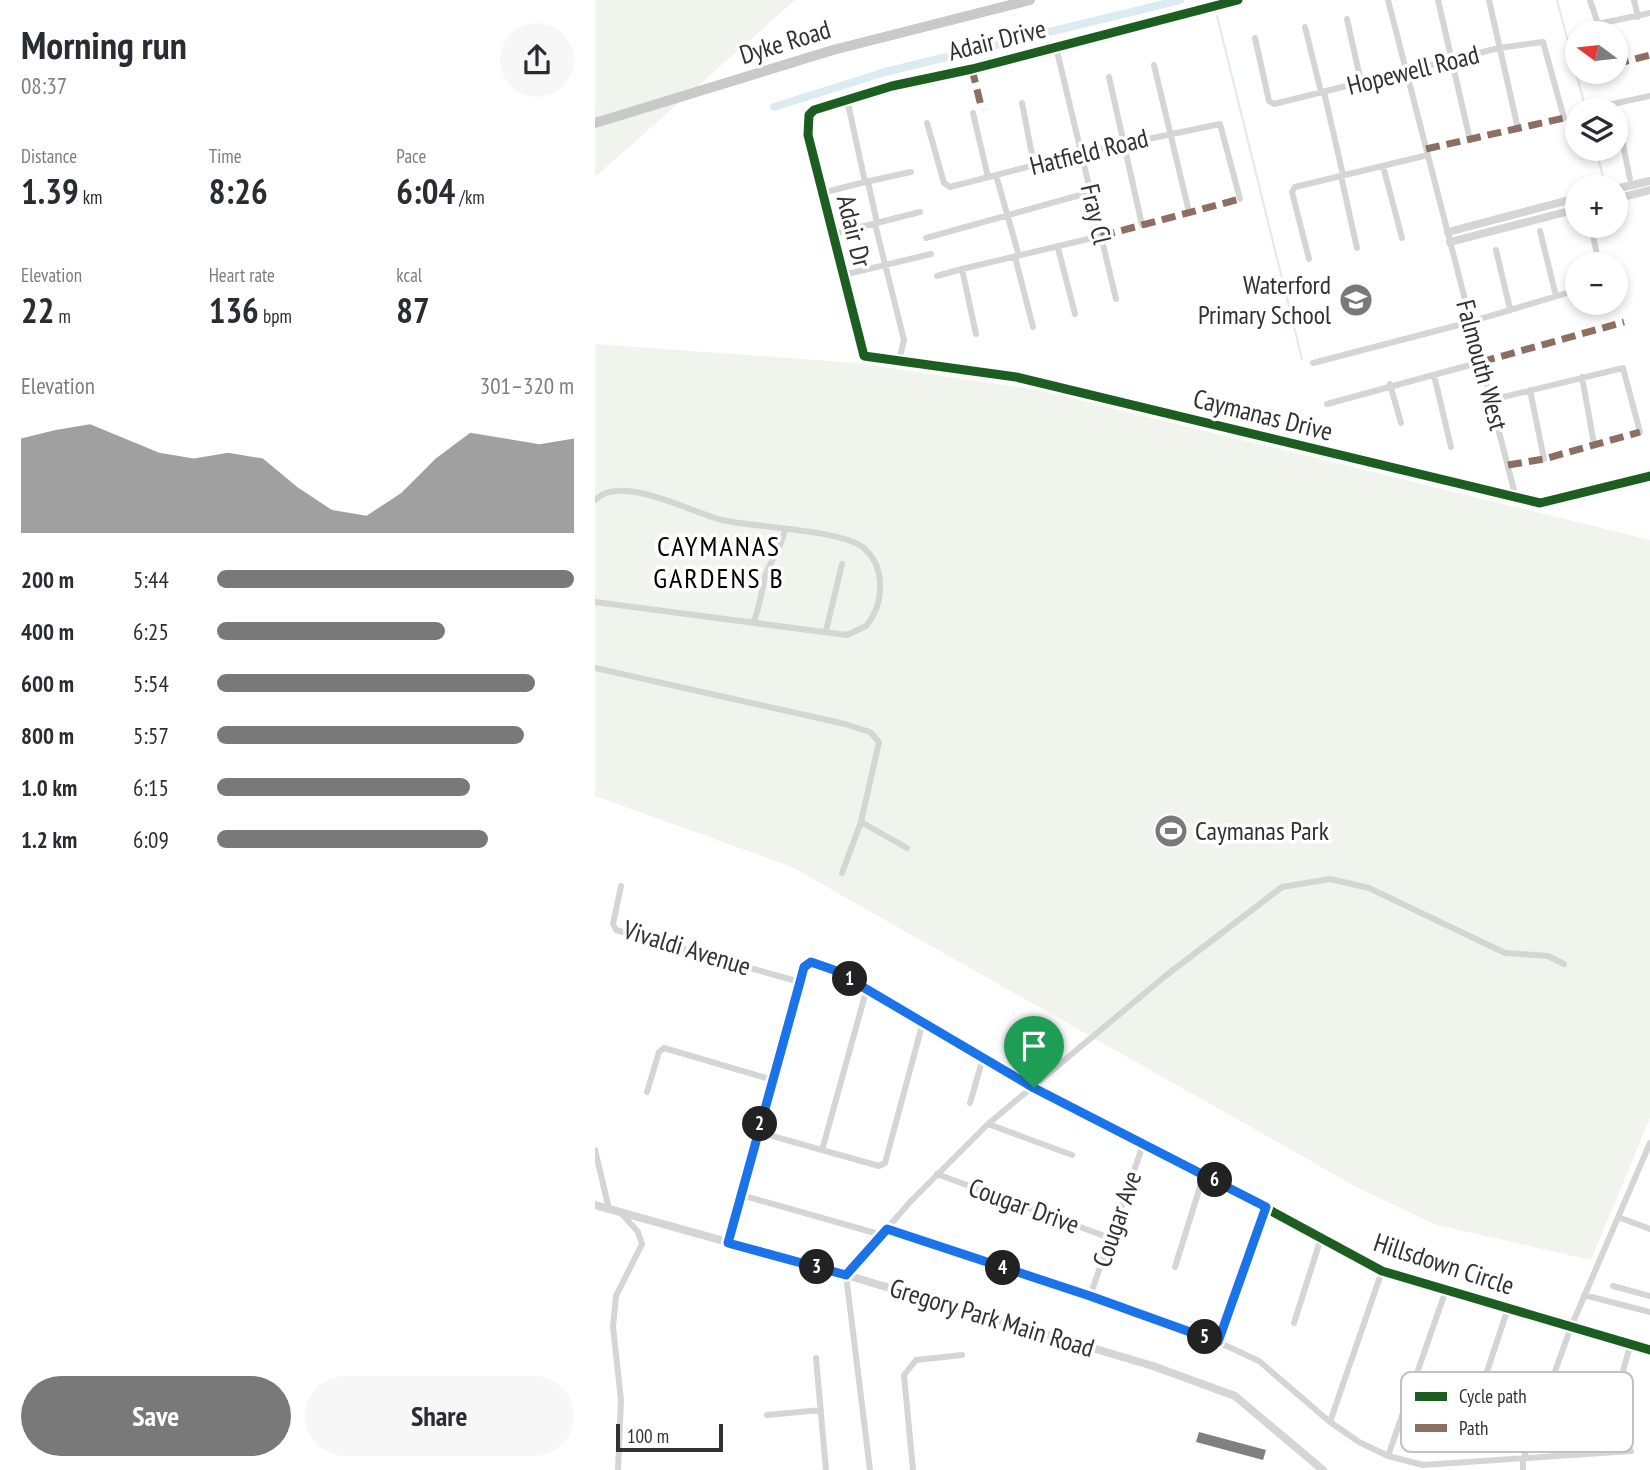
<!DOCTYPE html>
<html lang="en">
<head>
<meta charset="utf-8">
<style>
  body { margin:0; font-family:"PT Sans Narrow",sans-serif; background:#f7f7f7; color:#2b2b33; height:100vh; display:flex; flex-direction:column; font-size:26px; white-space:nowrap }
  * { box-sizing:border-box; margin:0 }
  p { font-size:23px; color:#7c7c81 }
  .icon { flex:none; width:38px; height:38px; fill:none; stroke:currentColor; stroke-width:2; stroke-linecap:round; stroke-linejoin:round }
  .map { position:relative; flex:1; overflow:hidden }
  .sheet { display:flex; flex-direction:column; background:#fff; width:595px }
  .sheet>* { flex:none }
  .needle { width:46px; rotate:285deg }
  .tools { position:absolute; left:970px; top:21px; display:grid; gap:14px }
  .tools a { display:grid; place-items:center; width:63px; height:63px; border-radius:50%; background:#fff; box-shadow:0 4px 10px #0003; font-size:35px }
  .scale { position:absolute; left:21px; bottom:18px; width:107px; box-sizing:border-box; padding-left:7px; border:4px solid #313131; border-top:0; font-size:19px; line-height:24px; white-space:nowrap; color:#313131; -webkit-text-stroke:5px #fff; paint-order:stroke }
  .pin { position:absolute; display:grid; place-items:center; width:60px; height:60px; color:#fff; margin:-72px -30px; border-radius:50% 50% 50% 0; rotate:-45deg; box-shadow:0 0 7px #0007 }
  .pin .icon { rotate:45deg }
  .km { position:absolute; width:35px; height:35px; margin:-18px; border-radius:50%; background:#222; color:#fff; font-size:19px; line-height:35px; text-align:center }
  .round { display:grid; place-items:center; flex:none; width:74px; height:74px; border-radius:37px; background:#f7f7f7 }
  .headline { display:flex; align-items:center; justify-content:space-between; height:119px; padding:0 21px }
  h1 { font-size:38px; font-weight:700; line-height:52px }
  .figures { display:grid; grid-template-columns:repeat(3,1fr); gap:10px; height:119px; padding:7px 21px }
  .figures div { display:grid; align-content:center }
  .figures b { font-size:35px; font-weight:700 }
  .figures small { font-size:19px; font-weight:400 }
  .figures p { font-size:19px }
  .chart { height:196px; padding:14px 21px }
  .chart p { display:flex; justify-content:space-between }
  .chart svg { width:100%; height:126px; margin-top:7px; fill:#797979; opacity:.7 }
  .primary-button { display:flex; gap:14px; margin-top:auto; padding:14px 21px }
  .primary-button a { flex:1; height:80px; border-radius:42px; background:#797979; color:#fff; font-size:28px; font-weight:700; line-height:80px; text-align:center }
  .primary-button a+a { background:#f7f7f7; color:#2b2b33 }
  ul { padding:0 21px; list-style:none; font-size:23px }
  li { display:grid; grid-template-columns:112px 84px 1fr; align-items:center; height:52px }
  li i { height:18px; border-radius:9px; background:#797979 }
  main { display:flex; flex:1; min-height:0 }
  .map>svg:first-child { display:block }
</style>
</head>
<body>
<main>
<section class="sheet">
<div class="headline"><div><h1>Morning run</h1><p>08:37</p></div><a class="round"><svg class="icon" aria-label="share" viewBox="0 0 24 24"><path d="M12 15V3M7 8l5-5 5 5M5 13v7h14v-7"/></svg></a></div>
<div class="figures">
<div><p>Distance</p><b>1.39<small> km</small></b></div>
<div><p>Time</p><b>8:26</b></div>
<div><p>Pace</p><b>6:04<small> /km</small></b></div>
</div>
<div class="figures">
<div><p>Elevation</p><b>22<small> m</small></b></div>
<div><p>Heart rate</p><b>136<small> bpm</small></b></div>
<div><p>kcal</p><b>87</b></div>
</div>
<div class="chart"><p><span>Elevation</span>301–320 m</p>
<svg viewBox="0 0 160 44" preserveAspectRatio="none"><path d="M0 44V11L10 8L20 6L30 11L40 16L50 18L60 16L70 18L80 28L90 36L100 38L110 30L120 18L130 9L140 11L150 13L160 11V44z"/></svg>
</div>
<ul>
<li><b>200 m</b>5:44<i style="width:100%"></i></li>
<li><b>400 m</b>6:25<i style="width:64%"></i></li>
<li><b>600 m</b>5:54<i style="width:89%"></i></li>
<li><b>800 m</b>5:57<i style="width:86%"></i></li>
<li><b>1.0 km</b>6:15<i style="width:71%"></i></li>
<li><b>1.2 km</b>6:09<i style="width:76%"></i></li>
</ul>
<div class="primary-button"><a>Save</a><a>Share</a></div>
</section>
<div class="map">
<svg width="1055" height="1470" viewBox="0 0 1055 1470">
  <rect width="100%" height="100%" fill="#fff"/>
  <path fill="#f1f4ec" d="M0,0H200L0,177Z
    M0,344L262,363L443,390L1055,540V1118L996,1260L842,1225L767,1190L195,866L0,796Z"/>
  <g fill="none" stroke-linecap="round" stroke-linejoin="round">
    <path stroke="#dcebf2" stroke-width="2" d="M962,0L991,110
      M622,16L707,359
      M1001,149L1010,185"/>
    <path stroke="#dcebf2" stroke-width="8" d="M179,107L290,72L585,0"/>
  </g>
  <path fill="#808080" d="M604,1432L671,1450L668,1460L601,1442Z"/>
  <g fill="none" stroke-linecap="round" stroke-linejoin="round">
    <path stroke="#d5d5d5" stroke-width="6" d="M643,0L377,69L297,86L219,110L214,115L213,135L269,356L421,377L945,503L1055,476
      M793,0L921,498
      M843,0L875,140
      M894,0L923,129
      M995,0L1003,24L1055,13
      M1039,0L1043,17
      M752,19L766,82
      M710,27L726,92
      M660,38L674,101L679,104L904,48L948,42L969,118
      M461,47L521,299
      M559,65L594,212
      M514,77L547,225
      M729,92L748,175
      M427,103L439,165
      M1020,105L1035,179
      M999,108L1055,96
      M378,113L393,177
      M332,123L349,183L355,187L486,153L625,124L645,199
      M788,166L807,238
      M401,175L424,256
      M746,176L762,248
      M270,182L316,172
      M273,182L282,223
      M227,193L270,182L252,99
      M280,224L309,340L304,361
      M996,226L1004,264
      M945,231L961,296
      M238,234L325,212
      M331,238L496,192
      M463,248L480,314
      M901,250L915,309
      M420,257L438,327
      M714,259L697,192L700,187L833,155
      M248,275L336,254
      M342,276L367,269
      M381,334L367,269L506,236
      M718,363L875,322L982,290
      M839,375L856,447
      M987,377L999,444
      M795,384L806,423
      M935,390L949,459
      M896,400L1028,368L1045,432
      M732,404L886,362
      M0,500C26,473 97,513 127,520C161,528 245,529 269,548C279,557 284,569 285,581C286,598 282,613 271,626L252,635L0,602
      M159,621C165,605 166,594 170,577C175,561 186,549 190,530
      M231,631L247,564
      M0,668L250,724L275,732L284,742L266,822L312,848
      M247,873L266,822
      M26,886L18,924L21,930L205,982
      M52,1092L64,1052L69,1048L178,1080
      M375,1103L388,1058
      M393,1124L477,1155
      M163,1132L284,1166L290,1163L328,1022
      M0,1150L14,1209
      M227,1150L272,988
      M342,1174L515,1238
      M146,1195L287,1235
      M1023,1217L1055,1229
      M292,1229L495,1296L623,1342L664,1361L735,1422L764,1442L793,1456L828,1465L1036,1451
      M133,1243L205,982L209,967L216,962L239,970L439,1088L549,1142L787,1271L1055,1350
      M580,1267L609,1174
      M1018,1286L1055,1296
      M989,1295L1055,1312
      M495,1296L549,1142
      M699,1323L726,1238
      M623,1342L671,1207
      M221,1358L231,1470
      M1021,1396L1035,1346
      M883,1399L913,1308
      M172,1415L226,1410
      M735,1422L787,1271
      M793,1456L851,1290
      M23,1470L26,1400L18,1327L21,1296L47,1244L43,1232L27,1214
      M275,1470L251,1275L316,1201L393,1124L569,977L687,887L735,879L774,888L910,953L953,956L969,964
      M318,1470L309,1375L321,1360L367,1355
      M928,1470V1460L976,1327L1055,1143"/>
    <path stroke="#d5d5d5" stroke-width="8" d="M1020,189L1055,181
      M1020,199L1055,190
      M853,232L982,198
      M855,242L982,209
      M0,1205L251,1275L558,1366L640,1396L728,1470"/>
    <path stroke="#c9c9c9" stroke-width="10" d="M0,123L238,50L435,0"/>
    <path stroke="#8d6e63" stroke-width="7" stroke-dasharray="14 7" stroke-linecap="butt" d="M1020,64L1055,55
      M377,69L387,110
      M831,149L969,118
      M506,236L645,199
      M886,362L1029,322
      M913,465L949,459L1045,432"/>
    <defs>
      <path id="cycleway" d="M643,0L377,69L297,86L219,110L214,115L213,135L269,356L421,377L945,503L1055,476
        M133,1243L205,982L209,967L216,962L239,970L439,1088L549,1142L787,1271L1055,1350"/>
    </defs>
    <use href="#cycleway" stroke="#fff" stroke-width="13"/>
    <use href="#cycleway" stroke="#1b5e20" stroke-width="9"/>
  </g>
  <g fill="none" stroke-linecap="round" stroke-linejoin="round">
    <defs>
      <path id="route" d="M216,962L239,970L439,1088L671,1207L623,1342L495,1296L292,1229L251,1275L133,1243L205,982L209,967Z"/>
    </defs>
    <use href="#route" stroke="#fff" stroke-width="14"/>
    <use href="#route" stroke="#1a73e8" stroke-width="9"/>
  </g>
  <defs>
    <symbol id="school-disc" viewBox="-11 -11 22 22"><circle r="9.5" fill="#797979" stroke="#fff"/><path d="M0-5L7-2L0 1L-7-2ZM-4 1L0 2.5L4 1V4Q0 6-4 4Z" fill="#fff"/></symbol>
    <symbol id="stadium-disc" viewBox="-11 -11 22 22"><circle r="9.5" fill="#797979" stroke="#fff"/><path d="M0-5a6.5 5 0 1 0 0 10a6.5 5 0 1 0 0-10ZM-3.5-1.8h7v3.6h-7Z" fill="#fff"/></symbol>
  </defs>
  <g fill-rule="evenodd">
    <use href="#school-disc" x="742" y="281" width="38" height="38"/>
    <use href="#stadium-disc" x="557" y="812" width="38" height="38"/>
  </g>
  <g text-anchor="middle" stroke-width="7" stroke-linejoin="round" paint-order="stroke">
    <g font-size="26" fill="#313131" stroke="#fff">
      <text transform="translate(402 40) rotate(-14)" y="9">Adair Drive</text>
      <text transform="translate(190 42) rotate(-17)" y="9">Dyke Road</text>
      <text transform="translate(818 70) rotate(-14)" y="9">Hopewell Road</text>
      <text transform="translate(494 152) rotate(-14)" y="9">Hatfield Road</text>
      <text transform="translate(501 214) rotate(77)" y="9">Fray Cl</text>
      <text transform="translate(259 231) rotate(76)" y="9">Adair Dr</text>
      <text transform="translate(887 365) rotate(75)" y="9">Falmouth West</text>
      <text transform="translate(668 415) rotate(14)" y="9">Caymanas Drive</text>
      <text transform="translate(92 948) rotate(17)" y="9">Vivaldi Avenue</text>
      <text transform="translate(429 1206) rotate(20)" y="9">Cougar Drive</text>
      <text transform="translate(522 1219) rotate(-71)" y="9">Cougar Ave</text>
      <text transform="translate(849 1264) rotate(18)" y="9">Hillsdown Circle</text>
      <text transform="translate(397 1318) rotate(17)" y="9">Gregory Park Main Road</text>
    </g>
    <g font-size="26" fill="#313131" stroke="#fff" text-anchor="end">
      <text x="736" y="294">Waterford<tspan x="736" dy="30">Primary School</tspan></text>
      <text x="600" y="840" text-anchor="start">Caymanas Park</text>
    </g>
    <g font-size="28" letter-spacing="2" fill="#000" stroke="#fff">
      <text x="124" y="556">CAYMANAS<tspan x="124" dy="32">GARDENS B</tspan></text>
    </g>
  </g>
  <rect x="806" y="1372" width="232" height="80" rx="10" fill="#fff" stroke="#c1c1c1" stroke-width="2"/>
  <rect x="820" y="1392" width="32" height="9" fill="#1b5e20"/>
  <rect x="820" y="1424" width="32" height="8" fill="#8d6e63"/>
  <g font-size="19" fill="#313131">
    <text x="864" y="1403">Cycle path</text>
    <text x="864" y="1435">Path</text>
  </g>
</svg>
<div class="tools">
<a><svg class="needle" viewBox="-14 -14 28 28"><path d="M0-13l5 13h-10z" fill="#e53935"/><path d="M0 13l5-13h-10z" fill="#7c7c81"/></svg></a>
<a><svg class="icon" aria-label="layers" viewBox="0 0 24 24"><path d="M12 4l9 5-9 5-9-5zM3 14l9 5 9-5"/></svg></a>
<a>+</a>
<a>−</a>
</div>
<div class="scale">100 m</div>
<div class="pin" style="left:439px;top:1088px;background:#1e9e55"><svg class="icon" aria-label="arrive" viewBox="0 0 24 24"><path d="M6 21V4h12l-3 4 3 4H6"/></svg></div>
<b class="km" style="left:255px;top:979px">1</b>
<b class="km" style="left:165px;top:1124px">2</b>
<b class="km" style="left:222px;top:1267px">3</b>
<b class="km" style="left:408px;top:1268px">4</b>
<b class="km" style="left:610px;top:1337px">5</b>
<b class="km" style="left:620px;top:1180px">6</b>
</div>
</main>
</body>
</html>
